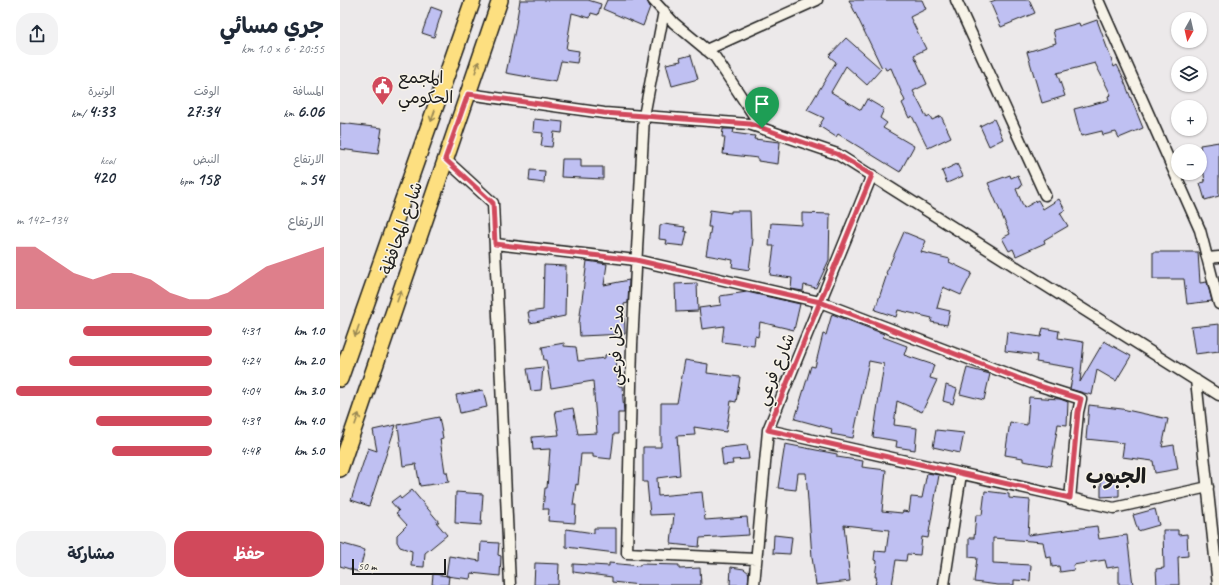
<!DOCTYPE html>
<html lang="ar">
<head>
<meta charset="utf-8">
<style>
  body { margin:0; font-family:Caveat,"Playpen Sans Arabic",sans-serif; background:#f2f2f3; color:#1f2937; direction:rtl; height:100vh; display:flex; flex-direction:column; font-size:15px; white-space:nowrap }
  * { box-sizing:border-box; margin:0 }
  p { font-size:13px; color:#747a83 }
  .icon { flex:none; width:22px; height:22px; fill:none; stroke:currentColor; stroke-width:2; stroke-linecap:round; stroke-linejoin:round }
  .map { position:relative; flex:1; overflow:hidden; direction:ltr }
  .details { display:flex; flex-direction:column; background:#fff; width:340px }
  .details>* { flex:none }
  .needle { width:26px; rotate:188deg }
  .controls { position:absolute; left:831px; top:12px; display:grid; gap:8px }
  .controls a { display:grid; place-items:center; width:36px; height:36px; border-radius:50%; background:#fff; box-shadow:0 1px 3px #0004; font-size:20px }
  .scale { position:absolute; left:12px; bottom:10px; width:94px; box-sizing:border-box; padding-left:4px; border:2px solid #1c1c1c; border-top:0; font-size:11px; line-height:14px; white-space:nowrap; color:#1c1c1c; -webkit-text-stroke:3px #f7f3e8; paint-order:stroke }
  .pin { position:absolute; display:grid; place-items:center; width:34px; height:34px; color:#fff; margin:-41px -17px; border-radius:50% 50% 50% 0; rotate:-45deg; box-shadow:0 0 4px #0007 }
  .pin .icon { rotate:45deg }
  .round { display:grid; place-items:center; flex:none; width:42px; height:42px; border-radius:16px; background:#f2f2f3 }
  .headline { display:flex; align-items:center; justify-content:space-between; height:68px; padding:0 16px }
  h1 { font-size:22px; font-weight:700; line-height:30px }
  .figures { display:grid; grid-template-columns:repeat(3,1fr); gap:6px; height:68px; padding:4px 16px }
  .figures div { display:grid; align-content:center }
  .figures b { font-size:17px; font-weight:700 }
  .figures small { font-size:11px; font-weight:400 }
  .figures p { font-size:11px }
  .chart { height:112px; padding:8px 16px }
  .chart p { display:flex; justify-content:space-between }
  .chart svg { width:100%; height:72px; margin-top:4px; fill:#d1495b; opacity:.7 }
  .cta { display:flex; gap:8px; margin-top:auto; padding:8px 16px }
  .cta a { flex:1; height:46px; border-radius:16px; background:#d1495b; color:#fff; font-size:16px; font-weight:700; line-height:46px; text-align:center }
  .cta a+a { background:#f2f2f3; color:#1f2937 }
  ul { padding:0 16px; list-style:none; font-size:13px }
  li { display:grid; grid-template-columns:64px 48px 1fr; align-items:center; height:30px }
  li i { height:10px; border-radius:5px; background:#d1495b }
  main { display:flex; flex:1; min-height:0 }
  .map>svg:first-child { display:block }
</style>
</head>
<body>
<main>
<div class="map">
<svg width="879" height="585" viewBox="0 0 879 585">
  <rect width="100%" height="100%" fill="#ece9ea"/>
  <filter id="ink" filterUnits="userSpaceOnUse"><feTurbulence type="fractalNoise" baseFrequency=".025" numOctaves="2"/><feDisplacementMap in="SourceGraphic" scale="8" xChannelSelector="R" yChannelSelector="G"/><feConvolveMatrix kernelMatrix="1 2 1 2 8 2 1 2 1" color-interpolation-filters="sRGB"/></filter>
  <g filter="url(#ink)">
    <path fill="#bfc0f2" stroke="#1c1c1c" d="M180,0H248L261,4L258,15L251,13L250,18L232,13L226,49L239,51L237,63L221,61L216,82L166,73L175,30Z
      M267,0H307L310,7L303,26L263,9Z
      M509,0H582L586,9L570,17L586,49L574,55L587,84L573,91L587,118L590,116L592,120L601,116L611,137L588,148L572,116L569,118L562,103L565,101L551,68L546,70L544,66L542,68Z
      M656,0H689L695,13L661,27L650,2Z
      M91,7L102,11L94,37L82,33Z
      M757,20L774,67L777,65L785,81H784L803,128L779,138L776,132L763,135L762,131L741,136L734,109L769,100L768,96L771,95L755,63L717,73L725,96L702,103L687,52L716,43L713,30L739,23L740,26Z
      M506,38L541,69L527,85L506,66L491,92L521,110L527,99L544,109L540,118L547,123L543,128L574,146L560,172L498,134L496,137L479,126L484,118L467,110L496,62L489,56Z
      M351,55L358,79L332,86L326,64L341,61L340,58Z
      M194,119L223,122L222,133L214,132L212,147L201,146L203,133L193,132Z
      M654,119L663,139L649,146L640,126Z
      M0,123L42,128L38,154L0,149Z
      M383,129H394L393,133L415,136L414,139L440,142L438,164L418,161V158L383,154L385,137H382Z
      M879,142V196L865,200L860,183L865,182L860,145Z
      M222,159H241V167H263V179L221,177Z
      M617,164L623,176L607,183L602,171Z
      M190,170L205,171L204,183L189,181Z
      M670,175L671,178L678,175L682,186L676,189L684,208L698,200L703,209L719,199L725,210L720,213L728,226L704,240L705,243L676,256L673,249L669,251L662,238L670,234L648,183Z
      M370,210L391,213V211H410L411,239H413L409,270L392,267L393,260L366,255L371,227H368Z
      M462,213L490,214L489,260L476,288L464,285L463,291L451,289L452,278L430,275L434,246H429L431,223L462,225Z
      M324,224L345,227L344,231L347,232L344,246L326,244L327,240L319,239L320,226Z
      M564,232L586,241L581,252L610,259L609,262L632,273L621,295L603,287L597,308L610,311L607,325L591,322L592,318L558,310L556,317L535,310L547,274L546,273Z
      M813,252H858L860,283L867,282L872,301L847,304L844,279H813Z
      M247,261L267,264L264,285L289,280L288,303L284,304L285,334L240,336L239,323Z
      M204,265L226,266L225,316L190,323L188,312L203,310Z
      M357,283L358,311L336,312L335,284Z
      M407,292L460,304L454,330L420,322L418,337L415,336L414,346L382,342L384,326L362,329L359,308L381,305L380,296Z
      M492,314L544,334L543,337L567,346L564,355L594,365L590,378L597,380L582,412L557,401L554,425L577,428L575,450L556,447L557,441L533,437L544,364L529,361L513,438L491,434L492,429L455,419L471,366L475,367L483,334L486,335Z
      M879,324V351L855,354L851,327Z
      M703,328L719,331L718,338L744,342L740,382L764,341L791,356L776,381L757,370L752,395L744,393L730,389L734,368L696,362L697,355L665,351L667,332L701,337Z
      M224,343V346L236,347L238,361L265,358V355L275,353L279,386H282L284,413H278V434H274L271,459L253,457V454H241L238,485L236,484L233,505H236L235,523L208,521L209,509H203L205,488H207L210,449L193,450L192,437L219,435L215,411L233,408L238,434L257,433L253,381L211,388L206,360H204L202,347Z
      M345,360L368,364L367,373L400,377L396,402L391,401L386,432L354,427L355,435L337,436L340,475L317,478L318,496L362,492L365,520L407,517L409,535L360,538L359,547L331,544L334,514L310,515L307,482H303V447H321V403H337Z
      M203,367L201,390L191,391L187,369Z
      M627,368L650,374L644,400L620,394Z
      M606,385L617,389L613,404L603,401Z
      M143,390L147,407L120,413L116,395Z
      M689,397L720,399L728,402L727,425L718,424L711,466L683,461V458L665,455L670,422L687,425Z
      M749,405L782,409L828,419L822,447L834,445L838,469L815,473L813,461L782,457L784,443L746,439Z
      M99,417L103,438L100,439L105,472H107L109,482L80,486L76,464L63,466L58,425Z
      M56,425L29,506L11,500L28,448L37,451L33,430Z
      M596,430L624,433L620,453L593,447Z
      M445,444L497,454V457L523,461L522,467L546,470L542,511L562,513L563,511L569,512L571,497L582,498L587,473L599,475L588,538L582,537L580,555L567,554L566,561L556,560L552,585H535L537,577H535L537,561L534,560L535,551L546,552L549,530L504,525L510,581L476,585L472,557L466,473H458L456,490L438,488Z
      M407,445L409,459L392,460L393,464L383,465L381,448Z
      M761,474H779V496L761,497Z
      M72,490L99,522H96L107,535L85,553L84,567L71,566L72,551L60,547L57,542V535L67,525L56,513L59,511L51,502L59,496L61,499Z
      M645,491L669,494V498L690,500L688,535L757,526L759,539L787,535L793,585H779V566L767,568L765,560L733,565L734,570L720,572L719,566L712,567L711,557L706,558L703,542L653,538V563L691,565L690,581L674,580V585H658L634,582L637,558L629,557V538H634L636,515H642Z
      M116,492L143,494L141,525L115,523Z
      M815,509L819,525L798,531L793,515Z
      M254,528H276V553L226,547V529L254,533Z
      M823,530H838V535L847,534L848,556L838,557L839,585H817L816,569L824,568Z
      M434,535L452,537L450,554L433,553Z
      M141,542L159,543L158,555L161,556L160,576L131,573L130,579L106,576L109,556L140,561Z
      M0,543L25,550L19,572L0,566Z
      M195,563L219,564L218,585H194Z
      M269,563L300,566L301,564L339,565V569L360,568L361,585H300L272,582V577L233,572V564L269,566Z
      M391,567L404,569L409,573L408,585H390Z
      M93,574L109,576L108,585H92Z"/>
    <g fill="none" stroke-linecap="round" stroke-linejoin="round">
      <defs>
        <path id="minor" d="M313,0L334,23L375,57L422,128
          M616,0L705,195
          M758,0L860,230L879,304
          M324,11L304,116L292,345L287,553L416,559
          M366,50L477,0
          M128,94L264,113L409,124L497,154L879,395
          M105,159L153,203L170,585
          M155,244L296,260L480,302L697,385L741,399L738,412L730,499
          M867,258L879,257
          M856,380L878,585
          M428,430L774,508L868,487
          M414,585L428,430L532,175
          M604,585L621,474"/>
        <path id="primary" d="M0,379L133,0
          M0,469L160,0"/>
      </defs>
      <use href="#minor" stroke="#1c1c1c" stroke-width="13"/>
      <use href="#primary" stroke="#1c1c1c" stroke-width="18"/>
      <use href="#minor" stroke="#f7f3e8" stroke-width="10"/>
      <use href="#primary" stroke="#fddf80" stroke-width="15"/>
    </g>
    <defs><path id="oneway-shaft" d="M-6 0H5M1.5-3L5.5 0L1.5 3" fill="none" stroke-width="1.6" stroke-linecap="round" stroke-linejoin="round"/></defs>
    <g stroke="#988753">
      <use href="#oneway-shaft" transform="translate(137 67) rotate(-72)"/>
      <use href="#oneway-shaft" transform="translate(93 116) rotate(109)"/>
      <use href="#oneway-shaft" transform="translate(59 296) rotate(-71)"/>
      <use href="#oneway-shaft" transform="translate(17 331) rotate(109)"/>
      <use href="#oneway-shaft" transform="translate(17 419) rotate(-71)"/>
    </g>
  </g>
  <g fill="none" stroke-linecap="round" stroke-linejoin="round" filter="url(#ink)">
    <defs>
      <path id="route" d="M422,128L410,124L264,113L128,94L105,159L153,203L155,244L296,260L480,302L428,430L730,498L738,412L741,399L696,385L480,302L532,175L497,154L422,128"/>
    </defs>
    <use href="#route" stroke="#fff" stroke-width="8"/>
    <use href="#route" stroke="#d1495b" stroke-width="5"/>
  </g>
  <defs>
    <symbol id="civic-pin" viewBox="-11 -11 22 30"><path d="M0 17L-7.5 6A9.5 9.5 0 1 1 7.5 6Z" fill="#d1495b" stroke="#f7f3e8"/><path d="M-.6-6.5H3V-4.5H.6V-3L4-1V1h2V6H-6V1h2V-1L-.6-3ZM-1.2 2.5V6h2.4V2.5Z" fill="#fff"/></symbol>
  </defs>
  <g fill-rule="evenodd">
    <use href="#civic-pin" x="30" y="74" width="25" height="34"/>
  </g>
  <g text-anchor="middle" stroke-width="3" stroke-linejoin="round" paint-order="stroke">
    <g font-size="17" fill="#1c1c1c" stroke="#f7f3e8" text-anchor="start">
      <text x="58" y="83">المجمع<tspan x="58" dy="20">الحكومي</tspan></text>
    </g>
    <g font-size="17" fill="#1c1c1c" stroke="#f7f3e8">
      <text transform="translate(61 228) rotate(-71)" y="6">شارع المحافظة</text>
      <text transform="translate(276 345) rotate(-88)" y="6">مدخل فرعي</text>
      <text transform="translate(435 369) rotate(-68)" y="6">شارع فرعي</text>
    </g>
    <g font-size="21" font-weight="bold" fill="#1c1c1c" stroke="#f7f3e8">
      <text x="776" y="483">الجبوب</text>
    </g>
  </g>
</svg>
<div class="controls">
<a><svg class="needle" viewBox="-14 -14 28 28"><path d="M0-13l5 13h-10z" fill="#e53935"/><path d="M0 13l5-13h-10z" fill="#747a83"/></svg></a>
<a><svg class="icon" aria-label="layers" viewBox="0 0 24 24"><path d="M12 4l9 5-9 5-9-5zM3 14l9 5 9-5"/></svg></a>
<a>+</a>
<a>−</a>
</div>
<div class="scale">50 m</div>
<div class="pin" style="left:422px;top:128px;background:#1e9e55"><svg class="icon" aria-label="arrive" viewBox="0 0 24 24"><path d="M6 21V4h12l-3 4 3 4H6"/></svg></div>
</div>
<section class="details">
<div class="headline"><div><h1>جري مسائي</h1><p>20:55 · 6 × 1.0 km</p></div><a class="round"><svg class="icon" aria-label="share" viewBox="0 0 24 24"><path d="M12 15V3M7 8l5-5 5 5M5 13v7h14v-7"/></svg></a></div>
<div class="figures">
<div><p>المسافة</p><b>6.06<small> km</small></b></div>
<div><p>الوقت</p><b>27:34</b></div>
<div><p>الوتيرة</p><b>4:33<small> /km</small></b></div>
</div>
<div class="figures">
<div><p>الارتفاع</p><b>54<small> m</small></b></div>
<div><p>النبض</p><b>158<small> bpm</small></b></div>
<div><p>kcal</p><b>420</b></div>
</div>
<div class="chart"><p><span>الارتفاع</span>134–142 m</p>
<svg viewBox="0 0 160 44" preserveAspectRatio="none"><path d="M0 44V6L10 6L20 14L30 22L40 26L50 22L60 22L70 26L80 34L90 38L100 38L110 34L120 26L130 18L140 14L150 10L160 6V44z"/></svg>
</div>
<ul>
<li><b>1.0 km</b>4:31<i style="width:66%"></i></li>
<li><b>2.0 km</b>4:24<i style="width:73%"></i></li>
<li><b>3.0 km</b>4:04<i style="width:100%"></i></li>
<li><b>4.0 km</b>4:39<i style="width:59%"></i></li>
<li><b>5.0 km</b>4:48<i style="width:51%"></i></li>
</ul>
<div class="cta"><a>حفظ</a><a>مشاركة</a></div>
</section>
</main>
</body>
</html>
